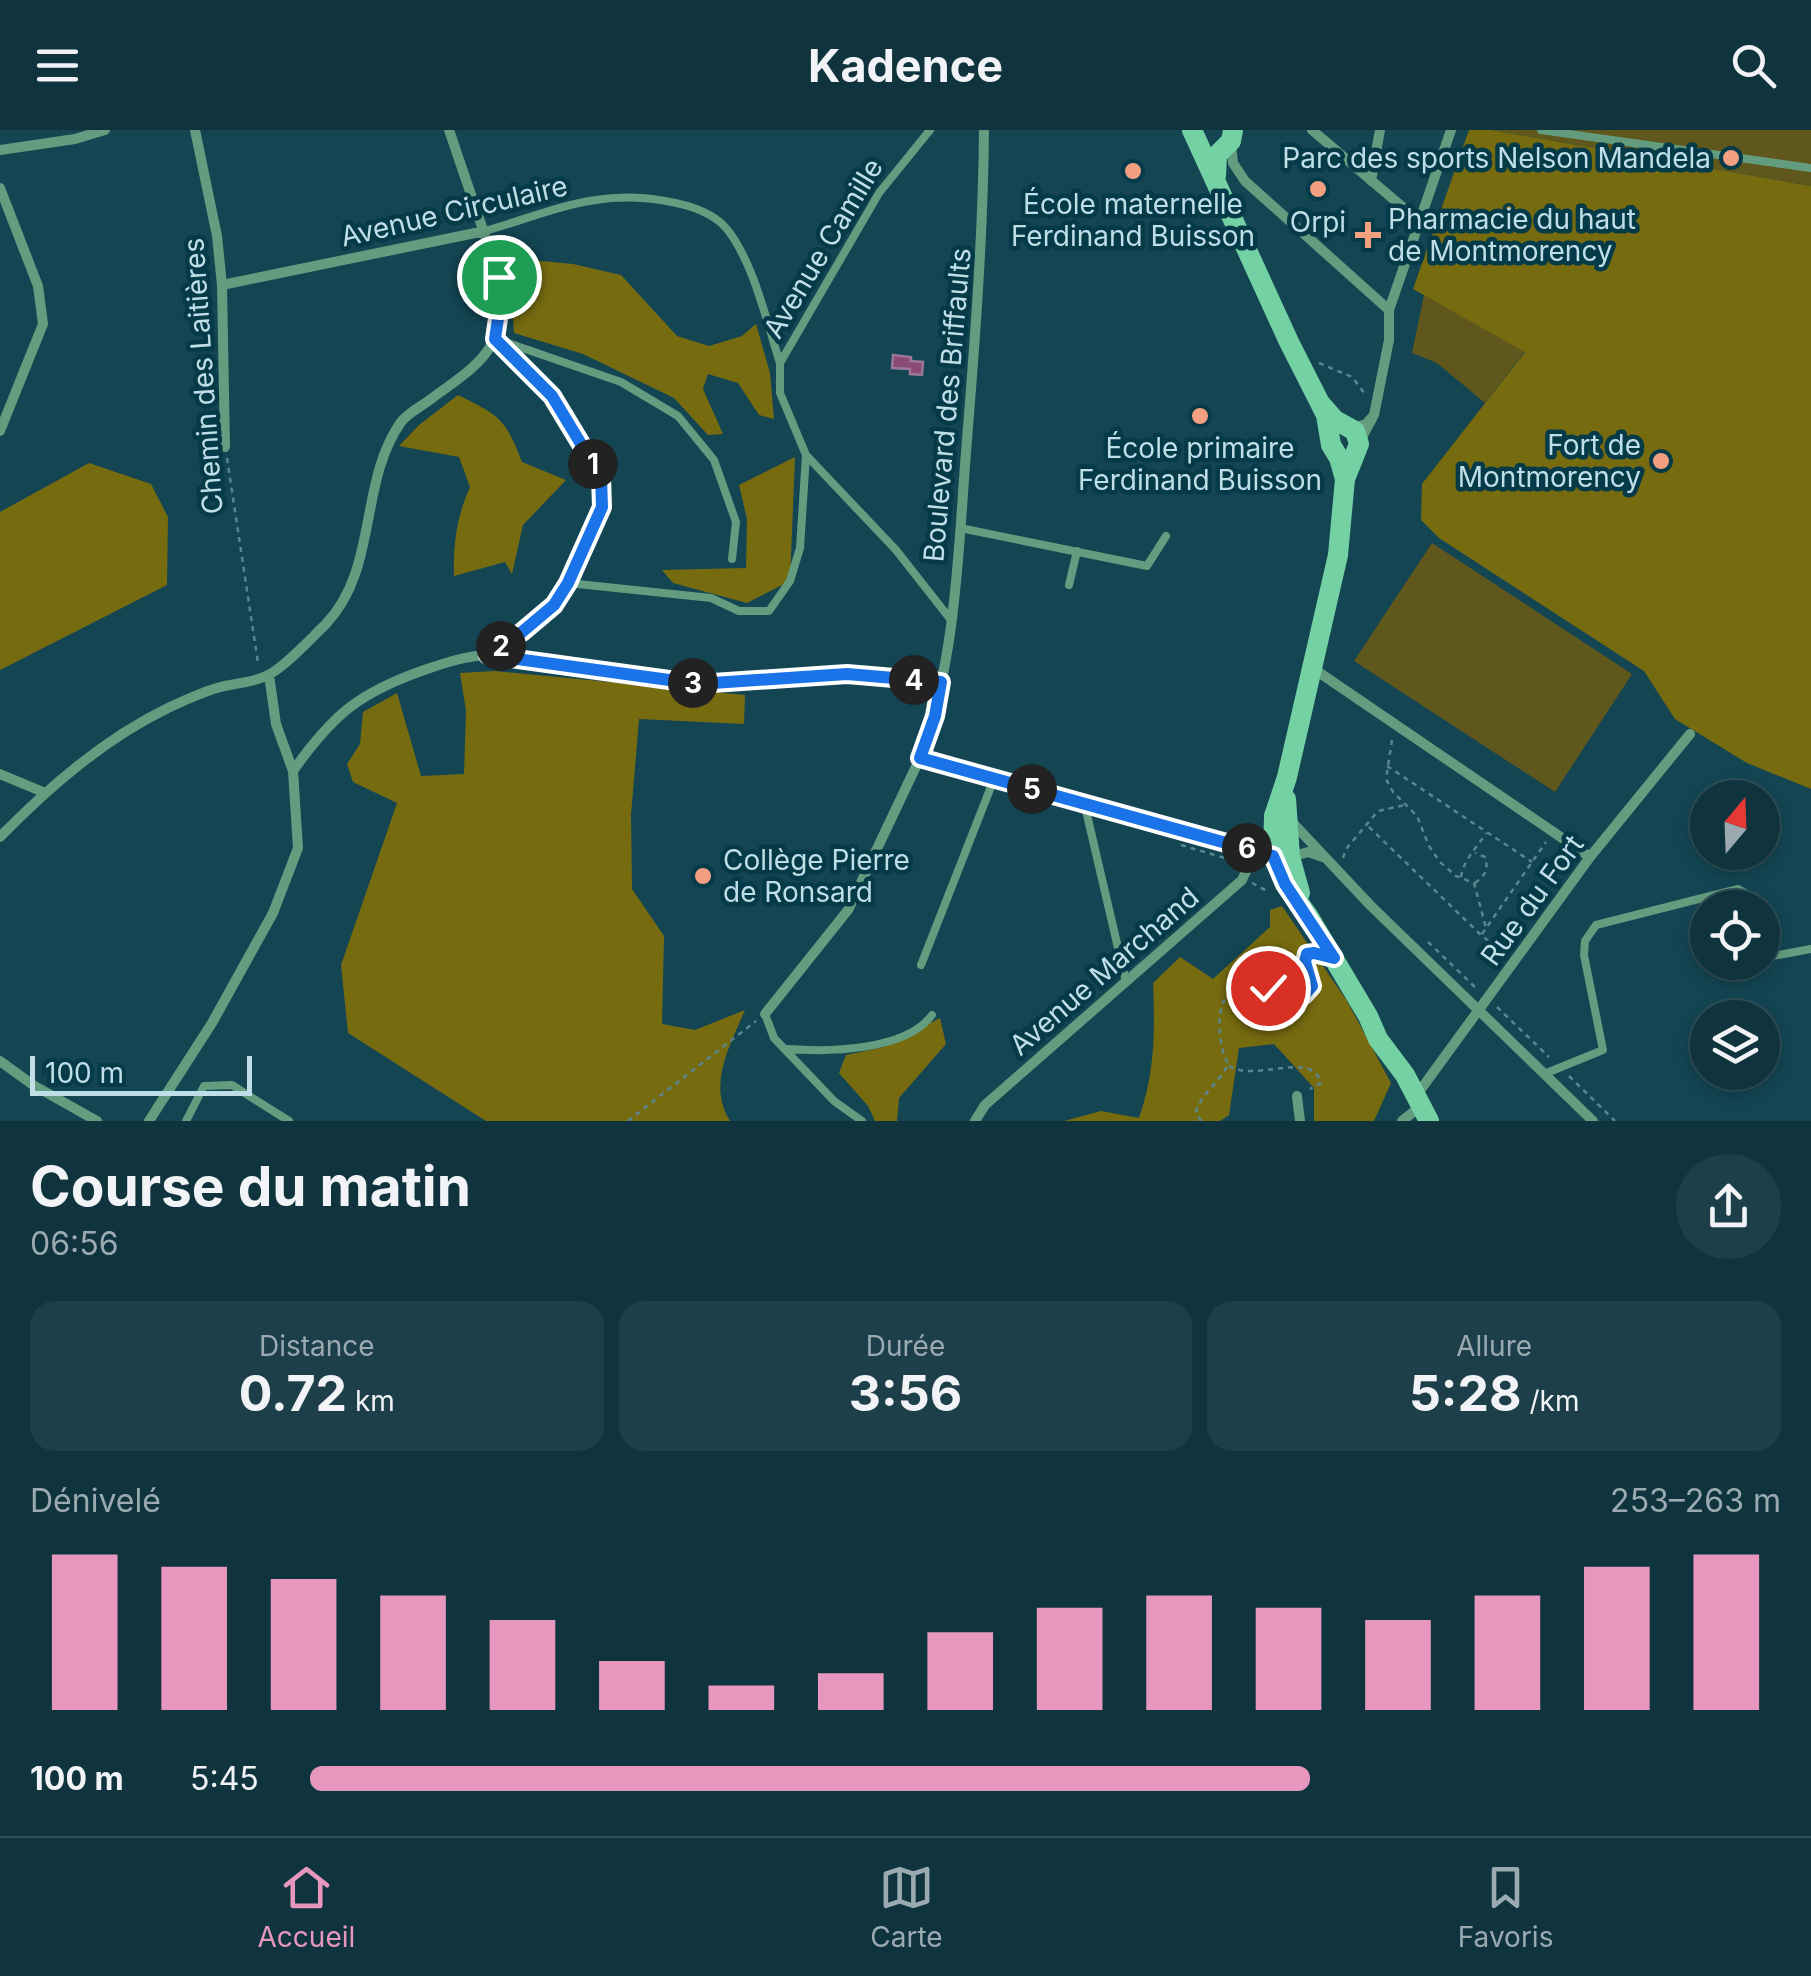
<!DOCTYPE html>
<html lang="fr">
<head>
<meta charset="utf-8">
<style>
  body { margin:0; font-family:Inter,sans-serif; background:#1d3f49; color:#f1f3f6; height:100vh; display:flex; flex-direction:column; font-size:38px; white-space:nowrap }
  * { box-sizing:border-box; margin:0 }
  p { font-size:32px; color:#9baab0 }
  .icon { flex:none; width:55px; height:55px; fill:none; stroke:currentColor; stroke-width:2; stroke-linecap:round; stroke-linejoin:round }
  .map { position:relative; height:991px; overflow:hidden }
  .details { display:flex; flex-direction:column; background:#0f343e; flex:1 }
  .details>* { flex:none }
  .needle { width:65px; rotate:19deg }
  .fabs { position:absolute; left:1690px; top:650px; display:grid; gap:20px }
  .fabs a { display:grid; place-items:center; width:90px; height:90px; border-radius:50%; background:#0f343e; box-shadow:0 5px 15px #0003,0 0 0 2px #2f4f58; font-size:50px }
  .scale { position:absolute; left:30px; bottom:25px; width:222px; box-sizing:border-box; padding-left:10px; border:5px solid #bfdee8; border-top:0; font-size:28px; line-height:35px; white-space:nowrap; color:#bfdee8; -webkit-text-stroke:8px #053a48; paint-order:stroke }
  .pin { position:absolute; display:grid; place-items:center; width:85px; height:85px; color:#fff; margin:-42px; border:5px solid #fff; border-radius:50%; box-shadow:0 2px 10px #0007 }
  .km { position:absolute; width:50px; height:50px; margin:-25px; border-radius:50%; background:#222; color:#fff; font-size:28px; line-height:50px; text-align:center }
  .round { display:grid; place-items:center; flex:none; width:105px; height:105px; border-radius:52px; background:#1d3f49 }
  .summary { display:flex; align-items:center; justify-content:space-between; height:170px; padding:0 30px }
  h1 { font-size:55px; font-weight:700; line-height:75px }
  .stats { display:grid; grid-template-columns:repeat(3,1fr); gap:15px; height:170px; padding:10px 30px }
  .stats div { display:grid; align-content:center; border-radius:25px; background:#1d3f49; text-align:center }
  .stats b { font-size:50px; font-weight:700 }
  .stats small { font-size:28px; font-weight:400 }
  .stats p { font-size:28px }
  .chart { height:280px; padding:20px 30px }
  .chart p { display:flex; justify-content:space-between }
  .chart svg { width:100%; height:180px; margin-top:10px; stroke:#e797bd; stroke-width:6 }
  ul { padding:0 30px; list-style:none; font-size:32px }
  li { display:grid; grid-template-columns:160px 120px 1fr; align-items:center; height:75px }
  li i { height:25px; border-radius:12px; background:#e797bd }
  header { display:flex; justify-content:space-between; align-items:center; height:130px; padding:0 30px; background:#0f343e; font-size:45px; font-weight:700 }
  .tabs { display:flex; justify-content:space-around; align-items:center; height:140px; border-top:2px solid #2f4f58; background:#0f343e; font-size:28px; color:#9baab0 }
  .tabs a { display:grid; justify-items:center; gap:5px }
  .tabs .active { color:#e797bd }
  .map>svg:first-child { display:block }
</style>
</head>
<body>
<header><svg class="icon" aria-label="menu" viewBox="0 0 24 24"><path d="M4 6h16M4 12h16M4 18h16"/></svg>Kadence<svg class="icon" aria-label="search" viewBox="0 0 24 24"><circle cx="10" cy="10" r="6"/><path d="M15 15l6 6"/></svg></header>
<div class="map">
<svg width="1811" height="991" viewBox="0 0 1811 991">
  <rect width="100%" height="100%" fill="#144553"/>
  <path fill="#60571c" d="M1491,0H1811V56Z
    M1424,165L1525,221L1485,273L1437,233L1412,223Z
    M1432,413L1632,544L1555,662L1354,531Z"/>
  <path fill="#776b10" d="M1469,0H1491L1811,56V659L1747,633L1675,589L1644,541L1439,408L1421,390L1422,354L1525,222L1413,159Z
    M509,128L573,134L621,145L677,206L709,216L742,206L756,194L770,243L774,289L759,285L738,253L708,244L703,259L723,304L708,305L674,268L583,224L514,203Z
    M458,265C500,286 505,288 522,332L566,350L523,395L512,444L505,432L454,446C453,414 457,386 470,357L459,327L399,316L419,295Z
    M795,327L790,451L747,473L673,453L662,440L746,438L747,389L739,355Z
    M89,333L151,354L168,387L167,455L0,540V382Z
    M494,541L745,565L744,594L639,589L631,685L632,759L664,806L662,894L695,900L745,880C730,916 707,954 730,991H486L348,903L341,835L397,673L353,652L347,634L360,614L363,582L397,563L421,646L464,644L466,581L460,543Z
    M1282,776L1347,871L1391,953L1374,991H1314V958L1274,914L1239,918L1229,985L1220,991H1064L1101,981L1139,988C1155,942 1155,901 1153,853L1180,827L1213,849L1270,797V780Z
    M940,888L946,914L899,968L897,991H875L868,976L839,943L846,925L884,917Z"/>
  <path fill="#8b4b76" stroke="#9b7798" stroke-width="2.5" d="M893,225L911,227V231L923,232L922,245L910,244V239L892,238Z"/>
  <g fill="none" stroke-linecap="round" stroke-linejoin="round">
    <path stroke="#5c8592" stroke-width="2.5" stroke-dasharray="5 5" stroke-linecap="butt" d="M1319,233L1352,247L1365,264
      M227,328L258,533
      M506,513L554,475L562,462
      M1392,610L1386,649L1393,662L1417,686L1429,716L1440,732L1456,746L1474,753L1486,798
      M1387,636L1532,732
      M1369,697L1481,805L1506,825
      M1181,715L1235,731
      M1343,728L1346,719L1378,681L1405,675
      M1461,747C1464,729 1476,719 1486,703
      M1252,753L1267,761
      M1475,753C1485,745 1489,741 1485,727L1475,723
      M1482,804L1546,712
      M1428,812L1476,858
      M1497,877L1549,927
      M1229,936C1255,953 1312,919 1321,953L1310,959
      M1569,946L1615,991
      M628,991L756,891
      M1201,991L1196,982C1201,963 1220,953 1228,934C1213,905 1214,839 1262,860L1281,851L1305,865L1311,856L1305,832L1308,824"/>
    <path stroke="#649c7f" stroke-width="8" d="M930,0L879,63L780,233V263L806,325L896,420L951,490
      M1541,0L1811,38
      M485,101C521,91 559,75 596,70C632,64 701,69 726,98C753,130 767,193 780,233
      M495,209C531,245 608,321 602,375C600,396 577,432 568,453L711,468L739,481H769L790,451L800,418L806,325
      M499,210L621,252L678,286L714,330L736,392L732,429
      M960,398L1147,436L1166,406
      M1069,455L1077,421
      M1084,672L1126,852
      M1762,828L1811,819
      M921,835L994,649
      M765,884L774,908L834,971L862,991
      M788,919C828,922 906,921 932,885
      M1544,944L1603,920L1584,825L1585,811L1596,795L1738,759L1747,764L1749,778
      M186,991L204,956L232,955L289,991"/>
    <path stroke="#649c7f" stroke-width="10" d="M195,0L217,106L222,155L225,317
      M984,0C983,112 974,223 965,335C958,433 954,536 920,628L1274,726
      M1312,0L1419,91
      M1231,14L1233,33L1245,51L1389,180
      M0,20L75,9L105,0
      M1371,51L1380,0
      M0,58L38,156L43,194L0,301
      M222,155L485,101
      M1374,285L1389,210V180L1451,0
      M1353,298L1366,294L1374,285L1359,313
      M1311,537L1590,727
      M293,641C333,584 360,562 427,539C448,532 466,526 488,525L697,554L847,544L941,552
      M0,644L43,662
      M1289,689L1371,776L1593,991
      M0,707C49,657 104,609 168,578C183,571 200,563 217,558C233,553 254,553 268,545C285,537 311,508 325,495C379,439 358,353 401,292C408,283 422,276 431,269C484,230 507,219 499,147L449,0
      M1291,727L1308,722L1323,727
      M765,884L848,780L920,628
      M0,931L33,955L97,991
      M1297,966L1300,991
      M1416,966L1590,727L1690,604
      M149,991L212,893L273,783L298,718L293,641L276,594L269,545
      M975,991L985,975L1242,750L1256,720
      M1402,991L1421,976"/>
    <path stroke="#74d1a3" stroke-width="20" d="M1192,0L1289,212L1326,285L1331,315L1339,328L1345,349
      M1216,46L1217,25L1231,11L1233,0
      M1321,274L1335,290L1355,301L1359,314L1345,349L1338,425L1287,647L1274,686L1273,726L1285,754L1309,787L1368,886L1378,909L1405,945L1429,991
      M1286,669L1290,727L1300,763"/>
  </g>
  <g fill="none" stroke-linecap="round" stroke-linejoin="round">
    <defs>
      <path id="route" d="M499,147L501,168L495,209L552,266L601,347L602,377L568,453L554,475L522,502L488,525L698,554L847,544L941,552L935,586L920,628L1273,726L1285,754L1334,828L1314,823L1307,824L1305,832L1312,856L1304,865L1281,851L1268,858"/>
    </defs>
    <use href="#route" stroke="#fff" stroke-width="20"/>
    <use href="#route" stroke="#1a73e8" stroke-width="12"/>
  </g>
  <g fill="#f3a081" stroke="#053a48" stroke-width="4">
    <circle cx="1731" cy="28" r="10"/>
    <circle cx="1133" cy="41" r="10"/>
    <circle cx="1318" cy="59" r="10"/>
    <path d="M1363 90h10v10h10v10h-10v10h-10v-10h-10v-10h10z"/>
    <circle cx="1200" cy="286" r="10"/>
    <circle cx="1661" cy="331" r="10"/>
    <circle cx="703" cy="746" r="10"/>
  </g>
  <g text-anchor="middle" stroke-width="9" stroke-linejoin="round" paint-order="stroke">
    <g font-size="28" fill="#bfdee8" stroke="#053a48">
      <text x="1711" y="38" text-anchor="end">Parc des sports Nelson Mandela</text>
      <text x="1133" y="84">École maternelle<tspan x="1133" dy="32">Ferdinand Buisson</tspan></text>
      <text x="1388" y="99" text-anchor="start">Pharmacie du haut<tspan x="1388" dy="32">de Montmorency</tspan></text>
      <text x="1318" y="102">Orpi</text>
      <text x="1641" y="325" text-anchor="end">Fort de<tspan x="1641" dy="32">Montmorency</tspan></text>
      <text x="1200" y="328">École primaire<tspan x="1200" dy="32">Ferdinand Buisson</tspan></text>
      <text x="723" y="740" text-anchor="start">Collège Pierre<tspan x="723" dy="32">de Ronsard</tspan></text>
    </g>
    <g font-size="28" fill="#bfdee8" stroke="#053a48">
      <text transform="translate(454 81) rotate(-13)" y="10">Avenue Circulaire</text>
      <text transform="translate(823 118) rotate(-59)" y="10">Avenue Camille</text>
      <text transform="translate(203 246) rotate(-94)" y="10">Chemin des Laitières</text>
      <text transform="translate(947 275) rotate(-85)" y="10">Boulevard des Briffaults</text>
      <text transform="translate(1532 770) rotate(-54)" y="10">Rue du Fort</text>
      <text transform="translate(1104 841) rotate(-41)" y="10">Avenue Marchand</text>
    </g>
  </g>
</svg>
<div class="fabs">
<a><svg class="needle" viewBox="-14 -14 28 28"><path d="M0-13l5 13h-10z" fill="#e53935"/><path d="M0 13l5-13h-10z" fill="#9baab0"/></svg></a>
<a><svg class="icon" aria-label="locate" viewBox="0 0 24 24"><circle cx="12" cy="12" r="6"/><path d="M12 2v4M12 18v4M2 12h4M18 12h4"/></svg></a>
<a><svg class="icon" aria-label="layers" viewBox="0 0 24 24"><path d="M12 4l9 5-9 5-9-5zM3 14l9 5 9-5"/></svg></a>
</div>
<div class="scale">100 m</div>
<div class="pin" style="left:499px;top:147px;background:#1e9e55"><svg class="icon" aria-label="arrive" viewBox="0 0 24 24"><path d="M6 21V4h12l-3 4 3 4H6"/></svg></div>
<div class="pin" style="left:1268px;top:858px;background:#d93025"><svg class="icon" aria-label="check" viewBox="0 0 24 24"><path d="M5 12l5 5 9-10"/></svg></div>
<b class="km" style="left:593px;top:334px">1</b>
<b class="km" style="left:501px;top:516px">2</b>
<b class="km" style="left:693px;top:553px">3</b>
<b class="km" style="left:914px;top:550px">4</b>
<b class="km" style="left:1032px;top:659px">5</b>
<b class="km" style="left:1247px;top:718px">6</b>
</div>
<section class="details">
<div class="summary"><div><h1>Course du matin</h1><p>06:56</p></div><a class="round"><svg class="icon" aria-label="share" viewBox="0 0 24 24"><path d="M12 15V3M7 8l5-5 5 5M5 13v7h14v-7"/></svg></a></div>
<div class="stats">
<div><p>Distance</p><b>0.72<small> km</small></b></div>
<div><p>Durée</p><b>3:56</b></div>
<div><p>Allure</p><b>5:28<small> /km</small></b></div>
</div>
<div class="chart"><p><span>Dénivelé</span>253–263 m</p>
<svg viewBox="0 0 160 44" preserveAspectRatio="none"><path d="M5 44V6M15 44V9M25 44V12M35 44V16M45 44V22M55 44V32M65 44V38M75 44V35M85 44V25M95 44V19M105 44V16M115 44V19M125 44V22M135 44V16M145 44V9M155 44V6"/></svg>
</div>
<ul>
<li><b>100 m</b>5:45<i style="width:68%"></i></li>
</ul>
</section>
<nav class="tabs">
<a class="active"><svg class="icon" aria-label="home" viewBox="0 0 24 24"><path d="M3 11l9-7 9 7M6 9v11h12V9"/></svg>Accueil</a>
<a><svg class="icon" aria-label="map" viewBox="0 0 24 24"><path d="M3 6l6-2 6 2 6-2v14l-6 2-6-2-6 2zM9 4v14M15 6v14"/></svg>Carte</a>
<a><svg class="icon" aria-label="saved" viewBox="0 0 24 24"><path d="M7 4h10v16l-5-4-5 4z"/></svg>Favoris</a>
</nav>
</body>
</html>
